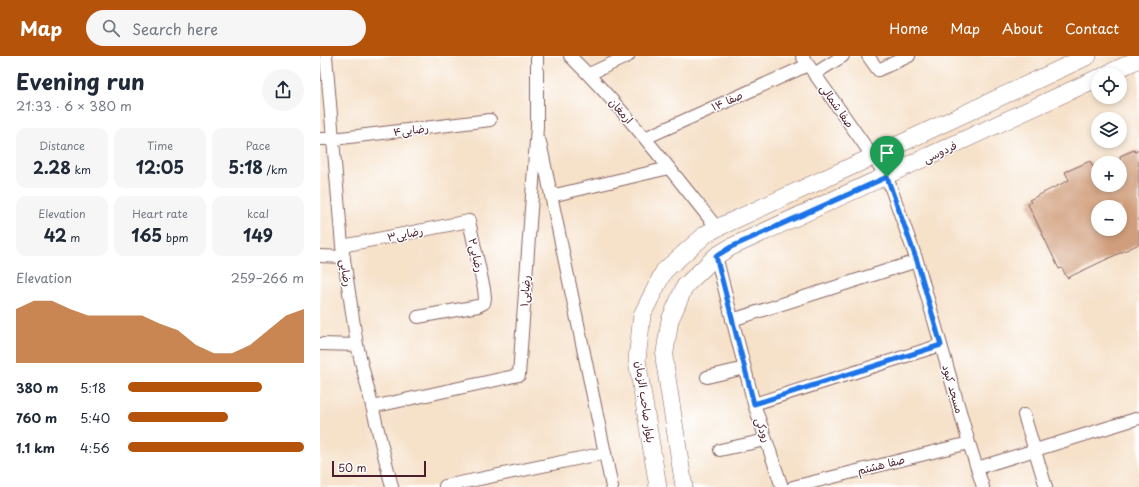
<!DOCTYPE html>
<html lang="en">
<head>
<meta charset="utf-8">
<style>
  body { margin:0; font-family:"Playpen Sans","Playpen Sans Arabic",sans-serif; background:#f6f6f7; color:#1f2937; height:100vh; display:flex; flex-direction:column; font-size:15px; white-space:nowrap }
  * { box-sizing:border-box; margin:0 }
  p { font-size:13px; color:#747a83 }
  .icon { flex:none; width:22px; height:22px; fill:none; stroke:currentColor; stroke-width:2; stroke-linecap:round; stroke-linejoin:round }
  .map { position:relative; flex:1; overflow:hidden }
  .drawer { display:flex; flex-direction:column; background:#fff; width:320px }
  .drawer>* { flex:none }
  .buttons { position:absolute; left:771px; top:12px; display:grid; gap:8px }
  .buttons a { display:grid; place-items:center; width:36px; height:36px; border-radius:50%; background:#fff; box-shadow:0 2px 6px #0003; font-size:20px }
  .scale { position:absolute; left:12px; bottom:10px; width:94px; box-sizing:border-box; padding-left:4px; border:2px solid #4a1f2b; border-top:0; font-size:11px; line-height:14px; white-space:nowrap; color:#4a1f2b; -webkit-text-stroke:3px #fff; paint-order:stroke }
  .pin { position:absolute; display:grid; place-items:center; width:34px; height:34px; color:#fff; margin:-41px -17px; border-radius:50% 50% 50% 0; rotate:-45deg; box-shadow:0 0 4px #0007 }
  .pin .icon { rotate:45deg }
  .round { display:grid; place-items:center; flex:none; width:42px; height:42px; border-radius:21px; background:#f6f6f7 }
  .headline { display:flex; align-items:center; justify-content:space-between; height:68px; padding:0 16px }
  h1 { font-size:22px; font-weight:700; line-height:30px }
  .figures { display:grid; grid-template-columns:repeat(3,1fr); gap:6px; height:68px; padding:4px 16px }
  .figures div { display:grid; align-content:center; border-radius:10px; background:#f6f6f7; text-align:center }
  .figures b { font-size:17px; font-weight:700 }
  .figures small { font-size:11px; font-weight:400 }
  .figures p { font-size:11px }
  .chart { height:112px; padding:8px 16px }
  .chart p { display:flex; justify-content:space-between }
  .chart svg { width:100%; height:72px; margin-top:4px; fill:#b45309; opacity:.7 }
  ul { padding:0 16px; list-style:none; font-size:13px }
  li { display:grid; grid-template-columns:64px 48px 1fr; align-items:center; height:30px }
  li i { height:10px; border-radius:5px; background:#b45309 }
  header { display:flex; align-items:center; gap:24px; box-sizing:border-box; height:56px; padding:0 20px; background:#b45309; color:#fff }
  header strong { font-size:19px }
  nav { display:flex; gap:22px; margin-inline-start:auto; font-size:14px }
  .search { width:280px; height:36px; background:#f6f6f7; display:flex; align-items:center; gap:10px; box-sizing:border-box; padding:0 14px; border-radius:22px; color:#747a83; font-size:15px }
  main { display:flex; flex:1; min-height:0 }
  .map>svg:first-child { display:block }
</style>
</head>
<body>
<header>
<strong>Map</strong>
<div class="search"><svg class="icon" aria-label="search" viewBox="0 0 24 24"><circle cx="10" cy="10" r="6"/><path d="M15 15l6 6"/></svg>Search here</div>
<nav><a>Home</a><a>Map</a><a>About</a><a>Contact</a></nav>
</header>
<main>
<section class="drawer">
<div class="headline"><div><h1>Evening run</h1><p>21:33 · 6 × 380 m</p></div><a class="round"><svg class="icon" aria-label="share" viewBox="0 0 24 24"><path d="M12 15V3M7 8l5-5 5 5M5 13v7h14v-7"/></svg></a></div>
<div class="figures">
<div><p>Distance</p><b>2.28<small> km</small></b></div>
<div><p>Time</p><b>12:05</b></div>
<div><p>Pace</p><b>5:18<small> /km</small></b></div>
</div>
<div class="figures">
<div><p>Elevation</p><b>42<small> m</small></b></div>
<div><p>Heart rate</p><b>165<small> bpm</small></b></div>
<div><p>kcal</p><b>149</b></div>
</div>
<div class="chart"><p><span>Elevation</span>259–266 m</p>
<svg viewBox="0 0 160 44" preserveAspectRatio="none"><path d="M0 44V11L10 6L20 6L30 11L40 15L50 15L60 15L70 15L80 20L90 24L100 33L110 38L120 38L130 33L140 24L150 15L160 11V44z"/></svg>
</div>
<ul>
<li><b>380 m</b>5:18<i style="width:76%"></i></li>
<li><b>760 m</b>5:40<i style="width:57%"></i></li>
<li><b>1.1 km</b>4:56<i style="width:100%"></i></li>
</ul>
</section>
<div class="map">
<svg width="819" height="431" viewBox="0 0 819 431">
  <rect width="100%" height="100%" fill="#fff"/>
  <filter id="ink" filterUnits="userSpaceOnUse"><feTurbulence type="fractalNoise" baseFrequency=".025" numOctaves="2"/><feDisplacementMap in="SourceGraphic" scale="8" xChannelSelector="R" yChannelSelector="G"/><feConvolveMatrix kernelMatrix="1 2 1 2 8 2 1 2 1" color-interpolation-filters="sRGB"/></filter>
  <filter id="wash" filterUnits="userSpaceOnUse"><feTurbulence type="fractalNoise" baseFrequency=".012" numOctaves="4" result="noise"/><feDisplacementMap in="SourceGraphic" scale="16" xChannelSelector="R" yChannelSelector="G"/><feGaussianBlur stdDeviation="0.9" result="paint"/><feColorMatrix in="noise" values="0 0 0 0 0 0 0 0 0 0 0 0 0 0 0 0 0 1.4 0 .05"/><feComposite in="paint" operator="in"/></filter>
  <g filter="url(#wash)">
    <rect width="100%" height="100%" fill="#f6e1c9"/>
    <g id="blocks">
      <path fill="#d09e7c" fill-rule="evenodd" d="M814,94L815,96L819,94V188L747,222L742,212L739,213L708,148L711,146L709,144L749,124L745,116L770,105L774,113L778,111V129H800V100ZM778,151H800V173H778Z"/>
    </g>
  </g>
  <g filter="url(#ink)">
    <use href="#blocks" fill-opacity="0" stroke="#866362" stroke-width="1"/>
    <g fill="none" stroke-linecap="round" stroke-linejoin="round">
      <defs>
        <path id="minor" d="M6,0L22,190L37,289L72,431
          M250,0C304,53 350,113 397,172
          M482,0L567,121L597,205L649,387L663,431
          M548,0L558,14L589,0
          M269,18L308,0
          M494,18L523,0
          M325,82L488,9
          M0,83H13L170,64
          M220,86L292,431
          M231,140L349,112
          M22,190L149,165L164,233L165,242L164,247L158,250L98,261
          M0,200L24,201
          M396,200L434,348L462,431
          M412,264L597,205
          M0,288L37,289
          M387,321L425,312
          M434,348L621,289
          M52,351L199,319L217,71V0
          M704,359L726,431
          M400,394L446,384
          M657,412L819,362
          M125,430L285,397
          M473,431L649,387"/>
        <path id="secondary" d="M785,19L819,3
          M338,431L317,304L322,259L344,215L386,178L397,172L552,101L768,0
          M364,431L344,302L350,264L365,230L396,200L411,191L778,22"/>
      </defs>
      <use href="#minor" stroke="#866362" stroke-width="14"/>
      <use href="#secondary" stroke="#866362" stroke-width="18"/>
      <use href="#minor" stroke="#fff" stroke-width="12"/>
      <use href="#secondary" stroke="#fff" stroke-width="17"/>
    </g>
  </g>
  <g fill="none" stroke-linecap="round" stroke-linejoin="round" filter="url(#ink)">
    <defs>
      <path id="route" d="M567,121L597,205L621,289L434,348L396,200L411,191Z"/>
    </defs>
    <use href="#route" stroke="#fff" stroke-width="8"/>
    <use href="#route" stroke="#1a73e8" stroke-width="5"/>
  </g>
  <g text-anchor="middle" stroke-width="3" stroke-linejoin="round" paint-order="stroke">
    <g font-size="11" fill="#4a1f2b" stroke="#fff">
      <text transform="translate(407 45) rotate(-24)" y="4">صفا ۱۴</text>
      <text transform="translate(517 50) rotate(55)" y="4">صفا شمالی</text>
      <text transform="translate(301 55) rotate(48)" y="4">ارمغان</text>
      <text transform="translate(91 74) rotate(-7)" y="4">رضایی۴</text>
      <text transform="translate(620 96) rotate(-25)" y="4">فردوسی</text>
      <text transform="translate(85 178) rotate(-11)" y="4">رضایی۳</text>
      <text transform="translate(156 199) rotate(77)" y="4">رضایی۲</text>
      <text transform="translate(26 217) rotate(81)" y="4">رضایی</text>
      <text transform="translate(205 235) rotate(-86)" y="4">رضایی۱</text>
      <text transform="translate(633 333) rotate(74)" y="4">مسجد کبود</text>
      <text transform="translate(325 346) rotate(82)" y="4">بلوار صاحب الزمان</text>
      <text transform="translate(443 374) rotate(71)" y="4">رودکی</text>
      <text transform="translate(561 409) rotate(-14)" y="4">صفا هشتم</text>
    </g>
  </g>
</svg>
<div class="buttons">
<a><svg class="icon" aria-label="locate" viewBox="0 0 24 24"><circle cx="12" cy="12" r="6"/><path d="M12 2v4M12 18v4M2 12h4M18 12h4"/></svg></a>
<a><svg class="icon" aria-label="layers" viewBox="0 0 24 24"><path d="M12 4l9 5-9 5-9-5zM3 14l9 5 9-5"/></svg></a>
<a>+</a>
<a>−</a>
</div>
<div class="scale">50 m</div>
<div class="pin" style="left:567px;top:121px;background:#1e9e55"><svg class="icon" aria-label="arrive" viewBox="0 0 24 24"><path d="M6 21V4h12l-3 4 3 4H6"/></svg></div>
</div>
</main>
</body>
</html>
